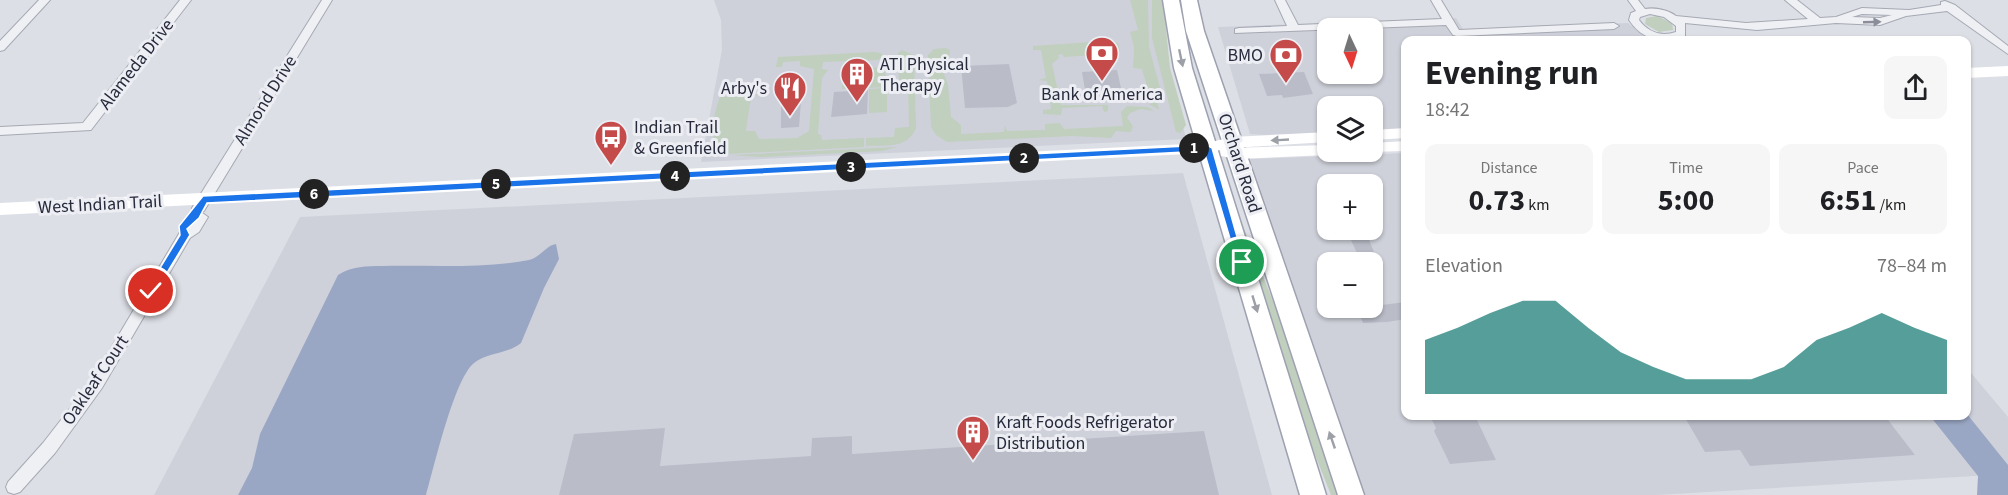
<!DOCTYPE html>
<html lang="en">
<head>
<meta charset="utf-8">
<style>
  body { margin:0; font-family:"Source Sans 3",sans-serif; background:#f6f6f6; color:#202124; height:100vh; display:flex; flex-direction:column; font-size:22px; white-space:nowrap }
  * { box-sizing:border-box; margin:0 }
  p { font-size:20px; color:#757577 }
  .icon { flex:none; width:33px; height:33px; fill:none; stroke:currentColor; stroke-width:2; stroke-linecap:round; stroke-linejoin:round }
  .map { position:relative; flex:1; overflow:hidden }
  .details { position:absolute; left:1401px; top:36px; width:570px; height:384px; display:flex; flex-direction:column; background:#fff; border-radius:12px; box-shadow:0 2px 4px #0004 }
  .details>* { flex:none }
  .needle { width:39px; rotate:176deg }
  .fabs { position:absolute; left:1317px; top:18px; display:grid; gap:12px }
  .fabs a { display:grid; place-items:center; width:66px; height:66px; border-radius:12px; background:#fff; box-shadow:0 2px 4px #0004; font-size:30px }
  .pin { position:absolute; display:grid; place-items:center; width:51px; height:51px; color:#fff; margin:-26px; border:3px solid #fff; border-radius:50%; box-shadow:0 2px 6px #0007 }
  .km { position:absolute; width:30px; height:30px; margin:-15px; border-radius:50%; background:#222; color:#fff; font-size:16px; line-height:30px; text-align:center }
  .round { display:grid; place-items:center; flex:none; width:63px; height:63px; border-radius:12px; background:#f6f6f6 }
  .overview { display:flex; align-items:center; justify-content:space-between; height:102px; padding:0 24px }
  h1 { font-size:33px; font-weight:700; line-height:45px }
  .metrics { display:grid; grid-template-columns:repeat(3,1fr); gap:9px; height:102px; padding:6px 24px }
  .metrics div { display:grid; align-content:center; border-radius:12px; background:#f6f6f6; text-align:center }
  .metrics b { font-size:30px; font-weight:700 }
  .metrics small { font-size:16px; font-weight:400 }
  .metrics p { font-size:16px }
  .chart { height:168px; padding:12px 24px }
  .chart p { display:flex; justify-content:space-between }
  .chart svg { width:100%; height:108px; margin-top:6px; fill:#0f766e; opacity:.7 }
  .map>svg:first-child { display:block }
</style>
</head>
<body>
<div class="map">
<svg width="2008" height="495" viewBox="0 0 2008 495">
  <rect width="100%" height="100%" fill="#dddfe6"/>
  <path fill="#cfd1da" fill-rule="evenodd" d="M714,0H1163L1165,49L1186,139L701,162L722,50L721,20Z
    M1456,18L1463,29L1628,23L1650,40H1406L1405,130L1373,131L1372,106H1328L1327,133L1265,135L1250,134L1218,27ZM1328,28H1372V74H1328Z
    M1405,153L1406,416H1966L1967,368L2008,417V474L1657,495H1365L1250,159ZM1328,184H1372V230H1328ZM1328,262H1372V308H1328Z
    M1183,173L1272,495H154L300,217Z"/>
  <path fill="#c0cfbe" d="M1130,0H1148L1149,47L1163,99L1157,100L1159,110L1149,104L1152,103L1142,69L1133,68L1134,47L1130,32L1138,30Z
    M1152,0H1163L1170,68L1186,125L1180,133L1176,132L1152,38Z
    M1657,16L1672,23L1673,30L1659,32L1645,24L1646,18Z
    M1106,41L1118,43L1120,51L1113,54L1064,57L1062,54L1058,55L1059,58L1052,64L1061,105H1108V111L1104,112L1102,106L1062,108L1061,115L1043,114V110L1051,109L1047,81L1038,80L1046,78L1041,50H1033V46Z
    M945,48L950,50L949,59L943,71L948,85L951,117L961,125V134L1004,132L1005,125L1007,131L1045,130V124L1060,123L1064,129L1123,126L1121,112L1127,106L1148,107L1154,111L1141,109L1130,113L1127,118L1133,126L1131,132L1116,131L1111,138L1072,136L947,142L936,135L931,127L928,55L934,49Z
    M902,50L914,55L916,128C908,149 886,145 866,146V138L894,137L895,128L909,127L908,85L899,84L898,53Z
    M874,52L881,53L884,57L878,60L823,62L822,69L828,70L822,78L818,134L821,135L822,140L864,138V147L727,154C724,150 720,152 717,146C709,135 715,109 720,97L760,94L751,97L746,131H755L759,139L797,138L809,131L814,69L800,66V61L783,62L782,67H776L778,57Z
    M885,67L887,87L842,89L843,73L839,72L841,70Z
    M887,88V112L869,113V89Z
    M897,147L882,151L760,157L731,155Z
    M1231,196L1302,374L1342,495H1331L1294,402Z"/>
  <path fill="#9aa7c4" d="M556,244L559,259L544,288L521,343C508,354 488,352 474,363C454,379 434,468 426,495H238L252,468L260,434L338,275C352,266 367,266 382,266C430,265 482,269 529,260C541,257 545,246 556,244Z
    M1967,414L2008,465V495H1977L1978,476L1930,416Z"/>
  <path fill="#babdc8" d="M1009,64L1017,103L1008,107L965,108L961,66Z
    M1117,70L1121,88L1085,90L1082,72Z
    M1304,72L1313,94L1283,98L1282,95L1267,96L1259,74Z
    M868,90L867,114L831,117L834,92Z
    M801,102L799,127L781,128V103Z
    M1331,230H1365L1377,259L1360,260L1351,240H1336Z
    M1406,302V319L1387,322L1363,323L1357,308Z
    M1475,416L1496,460L1450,464L1434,431L1436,428L1431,418Z
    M1684,416H1885L1915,455L1750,466L1740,450L1705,452Z
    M665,428L660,466L811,456L812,438L852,436V454L1204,431L1219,495H559L574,434Z"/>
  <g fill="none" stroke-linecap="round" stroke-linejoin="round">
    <defs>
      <path id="street" d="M39,0H50L4,50L0,51V41Z
        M180,0H191L91,130L0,135V127L83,123Z
        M322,0H332L204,211L201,212L208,217L199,232L190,238L102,388L55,453L20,492L14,494L8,492L6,487L8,482L43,443L92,380L180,232L189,226L193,219L188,215L194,211L192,208Z
        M1275,0H1285L1298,25L1442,19L1431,0H1441L1459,30L1614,23L1619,26L1614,29L1457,36L1453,35L1446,25L1235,33V29L1239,28L1287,26Z
        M1628,0H1638L1645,9C1654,7 1669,10 1676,16L1746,23L1808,19L1785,0H1797L1820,18L1836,17L1862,8L1909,10L1941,5V2L1945,1L1955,5L2008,46V54L1947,11L1906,16L1880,25L1836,23L1757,30L1685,23V36C1663,45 1642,40 1629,20L1631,13L1636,11ZM1650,14L1664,17L1676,26V32C1661,37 1648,32 1639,20L1640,17ZM1862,14L1892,15L1880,18L1852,17Z"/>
      <path id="primary" d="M1163,0H1179L1192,68L1326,495H1300L1174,68Z
        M1181,0H1197L1204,31L1364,495H1338L1186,31Z"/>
    </defs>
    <use href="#street" stroke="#a6a9b3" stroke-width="2"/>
    <use href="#primary" stroke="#9da1b0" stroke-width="3"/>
    <use href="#street" fill="#eff0f4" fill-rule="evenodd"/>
    <path fill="#fff" fill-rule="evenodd" d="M2008,66V76L1966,78V68Z
      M1406,128V138L1372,140V130Z
      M1328,132V142L1231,148L1328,145V152H1335L1328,155L1236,159L1221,156L1220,150L1207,153L0,215V203L1207,143L1232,137Z
      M1406,141V151L1366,152H1372V143Z"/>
    <use href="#primary" fill="#fff" fill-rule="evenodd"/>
  </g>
  <defs><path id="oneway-solid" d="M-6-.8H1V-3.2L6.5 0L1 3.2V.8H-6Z" transform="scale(1.5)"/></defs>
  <use fill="#8b8e98" href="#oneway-solid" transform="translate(1872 22) rotate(-2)"/>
  <g fill="#9ea0a7">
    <use href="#oneway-solid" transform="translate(1181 58) rotate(78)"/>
    <use href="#oneway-solid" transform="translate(1280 140) rotate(177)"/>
    <use href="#oneway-solid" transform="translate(1255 304) rotate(73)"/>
    <use href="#oneway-solid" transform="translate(1332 440) rotate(-109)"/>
  </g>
  <path fill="#1a73e8" stroke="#fff" stroke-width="1.5" d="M1207,145L1212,148L1245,265L1237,262L1204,151L207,203L199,218L187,229L190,235L154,294H147L146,291L180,235L179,226L203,196Z"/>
  <defs>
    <symbol id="bank-pin" viewBox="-11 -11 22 30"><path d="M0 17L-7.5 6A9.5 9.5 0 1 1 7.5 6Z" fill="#c44b49" stroke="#eceef4"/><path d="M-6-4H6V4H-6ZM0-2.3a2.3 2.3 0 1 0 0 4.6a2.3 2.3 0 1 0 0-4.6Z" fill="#fff"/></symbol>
    <symbol id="building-pin" viewBox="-11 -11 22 30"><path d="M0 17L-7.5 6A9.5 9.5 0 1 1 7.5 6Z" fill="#c44b49" stroke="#eceef4"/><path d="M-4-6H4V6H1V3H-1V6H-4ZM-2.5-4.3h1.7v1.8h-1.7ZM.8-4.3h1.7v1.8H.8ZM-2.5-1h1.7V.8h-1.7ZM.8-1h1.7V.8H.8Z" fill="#fff"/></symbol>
    <symbol id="restaurant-pin" viewBox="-11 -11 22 30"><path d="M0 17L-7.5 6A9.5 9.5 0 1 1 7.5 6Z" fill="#c44b49" stroke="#eceef4"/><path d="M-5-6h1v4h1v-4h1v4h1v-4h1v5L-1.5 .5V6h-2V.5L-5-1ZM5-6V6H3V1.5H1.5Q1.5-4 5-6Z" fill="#fff"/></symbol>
    <symbol id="bus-pin" viewBox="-11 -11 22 30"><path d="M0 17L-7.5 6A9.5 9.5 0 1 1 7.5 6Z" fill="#c44b49" stroke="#eceef4"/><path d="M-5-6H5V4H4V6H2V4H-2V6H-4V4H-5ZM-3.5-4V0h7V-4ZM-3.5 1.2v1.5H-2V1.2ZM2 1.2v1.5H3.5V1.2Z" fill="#fff"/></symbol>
  </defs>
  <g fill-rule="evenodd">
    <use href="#bank-pin" x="1083" y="34" width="38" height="52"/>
    <use href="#bank-pin" x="1267" y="36" width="38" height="52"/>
    <use href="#building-pin" x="838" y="55" width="38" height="52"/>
    <use href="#restaurant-pin" x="771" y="69" width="38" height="52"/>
    <use href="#bus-pin" x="592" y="118" width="38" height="52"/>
    <use href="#building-pin" x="954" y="413" width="38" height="52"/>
  </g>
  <g text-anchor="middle" stroke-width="6" stroke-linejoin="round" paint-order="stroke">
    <g font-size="18" fill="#272b3b" stroke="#eceef4" text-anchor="start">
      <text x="1263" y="61" text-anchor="end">BMO</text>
      <text x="880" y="70">ATI Physical<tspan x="880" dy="21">Therapy</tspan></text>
      <text x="767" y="94" text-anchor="end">Arby's</text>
      <text x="1102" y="100" text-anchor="middle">Bank of America</text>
      <text x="634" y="133">Indian Trail<tspan x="634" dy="21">&amp; Greenfield</tspan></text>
      <text x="996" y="428">Kraft Foods Refrigerator<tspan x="996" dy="21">Distribution</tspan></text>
    </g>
    <g font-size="18" fill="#272b3b" stroke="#eceef4">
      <text transform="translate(136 64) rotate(-52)" y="6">Alameda Drive</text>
      <text transform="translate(265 100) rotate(-58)" y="6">Almond Drive</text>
      <text transform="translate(1240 163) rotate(72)" y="6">Orchard Road</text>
      <text transform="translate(100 204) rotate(-3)" y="6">West Indian Trail</text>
      <text transform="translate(95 380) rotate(-56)" y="6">Oakleaf Court</text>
    </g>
  </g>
</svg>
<div class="fabs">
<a><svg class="needle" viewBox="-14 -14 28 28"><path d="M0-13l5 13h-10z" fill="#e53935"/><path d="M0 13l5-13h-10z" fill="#757577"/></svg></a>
<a><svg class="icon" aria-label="layers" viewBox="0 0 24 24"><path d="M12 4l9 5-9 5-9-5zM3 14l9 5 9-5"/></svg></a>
<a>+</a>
<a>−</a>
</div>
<div class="pin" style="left:1242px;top:262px;background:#1e9e55"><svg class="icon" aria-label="arrive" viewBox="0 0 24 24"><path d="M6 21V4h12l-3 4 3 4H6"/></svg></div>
<div class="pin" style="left:151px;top:291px;background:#d93025"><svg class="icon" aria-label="check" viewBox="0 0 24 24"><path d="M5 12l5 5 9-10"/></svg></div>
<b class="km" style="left:1194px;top:148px">1</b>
<b class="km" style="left:1024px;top:158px">2</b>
<b class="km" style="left:851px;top:167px">3</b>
<b class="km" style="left:675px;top:176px">4</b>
<b class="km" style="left:496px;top:184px">5</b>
<b class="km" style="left:314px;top:194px">6</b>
<section class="details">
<div class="overview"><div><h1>Evening run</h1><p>18:42</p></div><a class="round"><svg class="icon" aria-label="share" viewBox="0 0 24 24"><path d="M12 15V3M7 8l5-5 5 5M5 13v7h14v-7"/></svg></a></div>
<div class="metrics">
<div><p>Distance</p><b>0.73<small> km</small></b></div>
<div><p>Time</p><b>5:00</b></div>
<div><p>Pace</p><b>6:51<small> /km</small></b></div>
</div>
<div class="chart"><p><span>Elevation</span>78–84 m</p>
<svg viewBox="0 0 160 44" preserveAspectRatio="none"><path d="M0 44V22L10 17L20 11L30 6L40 6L50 17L60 27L70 33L80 38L90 38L100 38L110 33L120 22L130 17L140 11L150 17L160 22V44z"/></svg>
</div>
</section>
</div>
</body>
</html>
